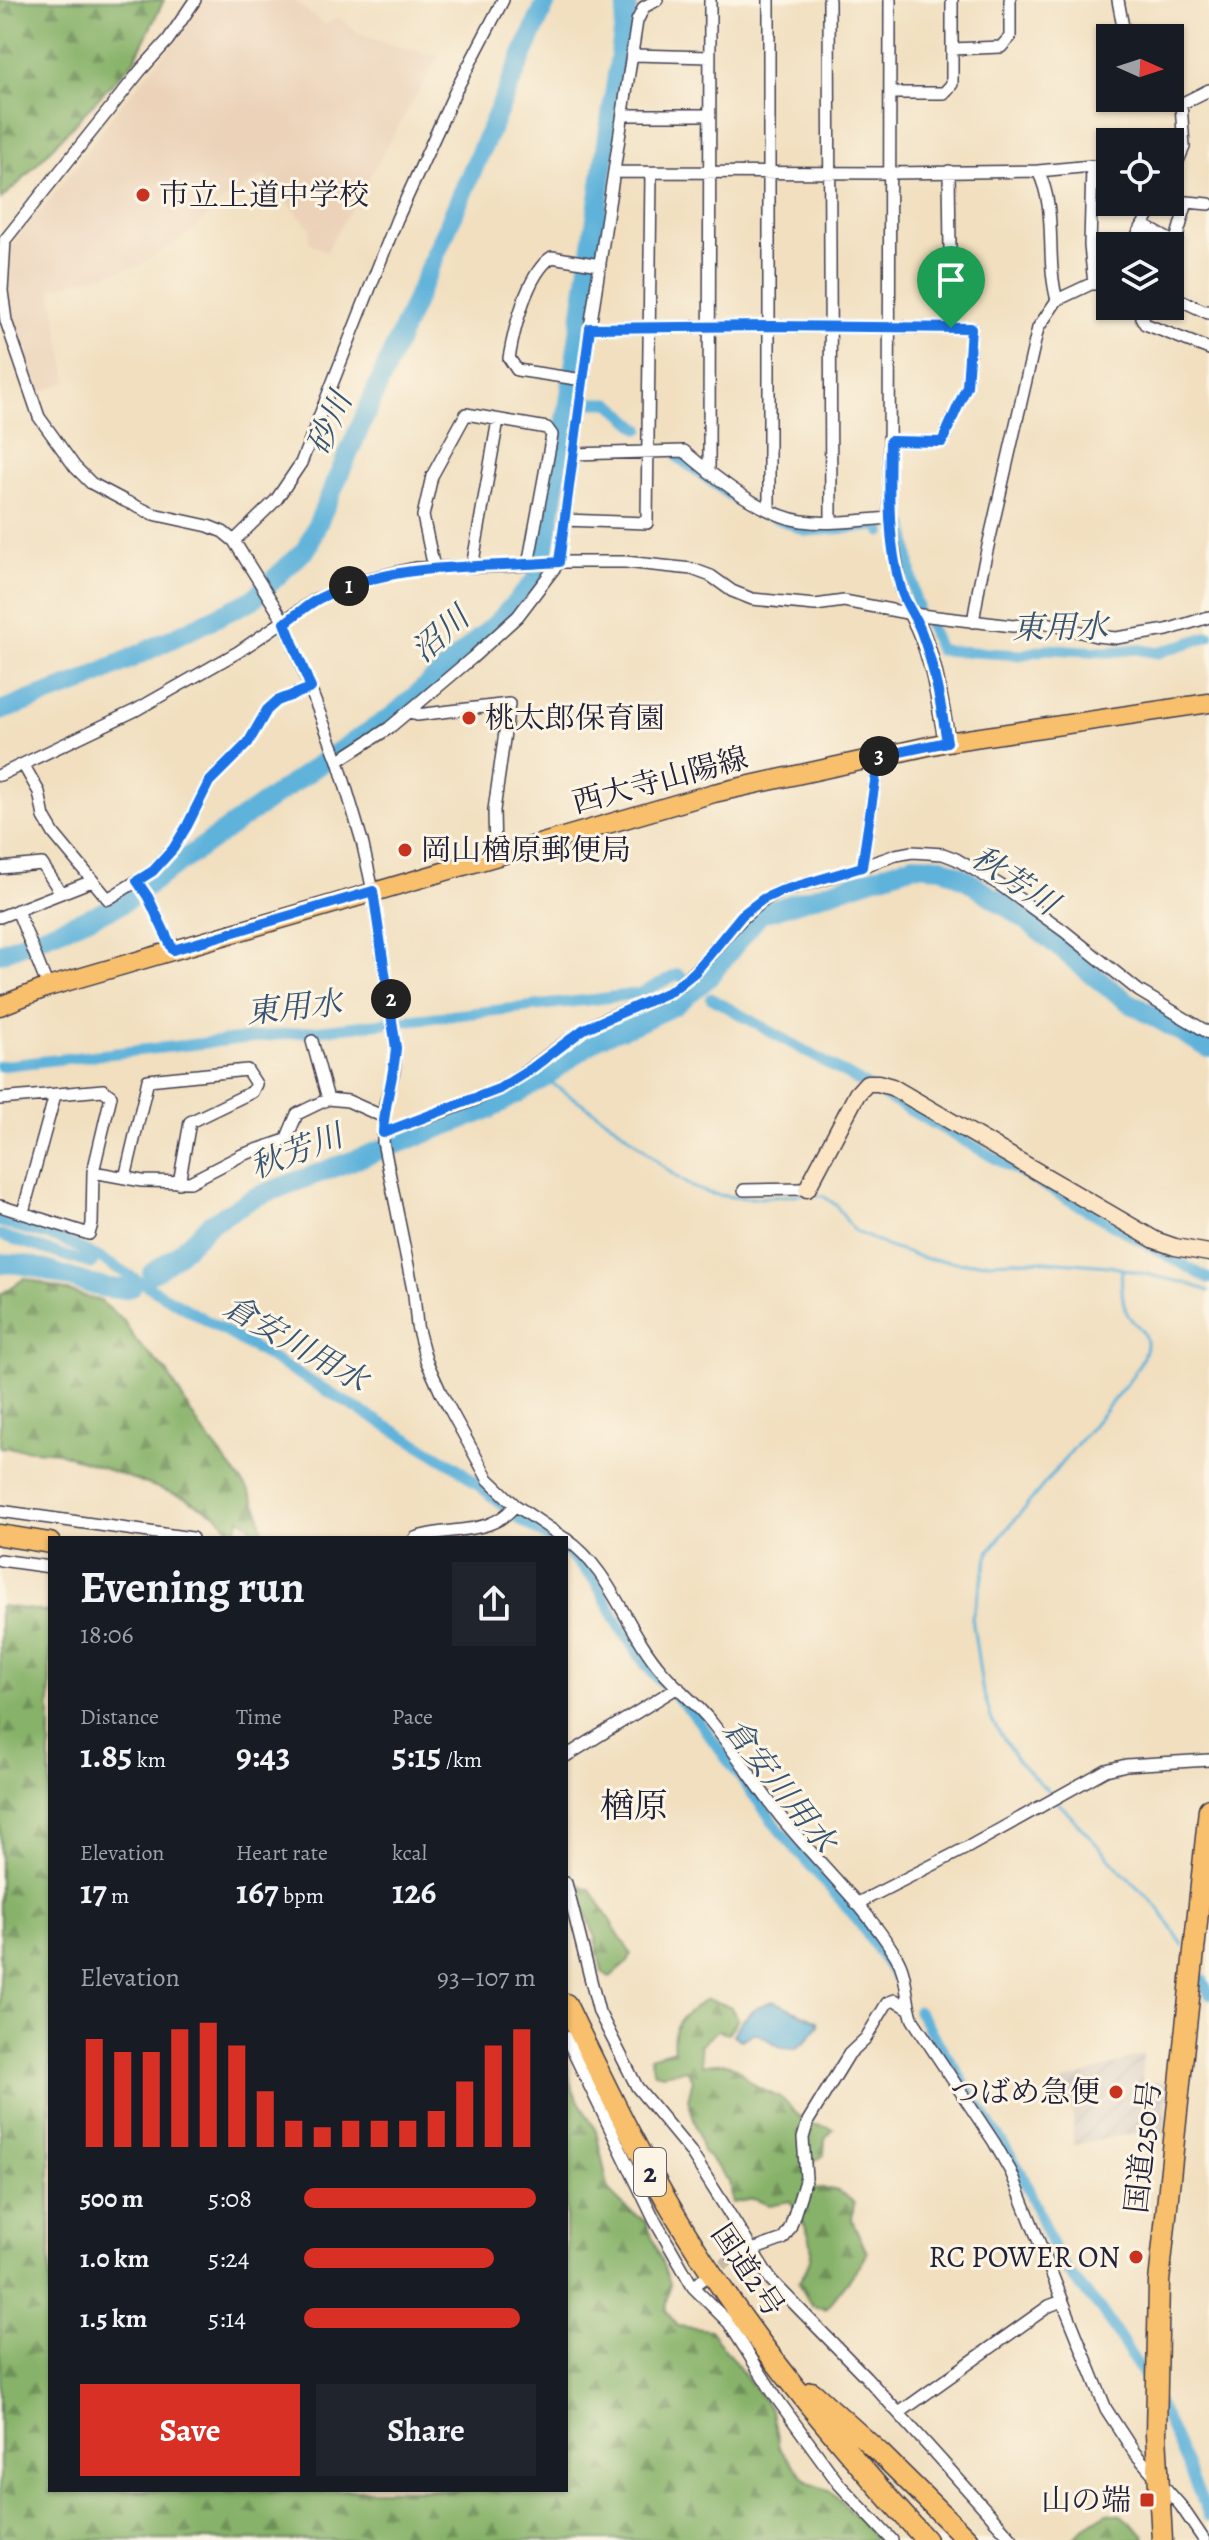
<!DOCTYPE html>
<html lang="en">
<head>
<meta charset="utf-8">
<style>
  body { margin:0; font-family:Alegreya,"Noto Serif JP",serif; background:#20242c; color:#f1f3f6; height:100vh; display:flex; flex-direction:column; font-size:30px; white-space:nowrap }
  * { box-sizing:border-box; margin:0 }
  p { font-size:26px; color:#9ea1a6 }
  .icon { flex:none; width:44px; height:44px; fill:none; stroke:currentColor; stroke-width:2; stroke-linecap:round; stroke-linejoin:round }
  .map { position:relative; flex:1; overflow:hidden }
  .panel { position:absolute; left:48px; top:1536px; width:520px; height:956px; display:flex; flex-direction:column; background:#171b24; border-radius:0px; box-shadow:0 2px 6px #0004 }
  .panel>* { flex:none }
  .needle { width:52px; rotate:93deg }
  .fabs { position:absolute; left:1096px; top:24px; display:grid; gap:16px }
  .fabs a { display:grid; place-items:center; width:88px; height:88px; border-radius:0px; background:#171b24; box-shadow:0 2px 6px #0004; font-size:40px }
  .pin { position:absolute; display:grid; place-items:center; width:68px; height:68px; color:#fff; margin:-82px -34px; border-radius:50% 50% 50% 0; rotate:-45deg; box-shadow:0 0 8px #0007 }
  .pin .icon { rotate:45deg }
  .km { position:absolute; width:40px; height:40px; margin:-20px; border-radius:50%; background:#222; color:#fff; font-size:22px; line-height:40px; text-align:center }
  .round { display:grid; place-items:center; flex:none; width:84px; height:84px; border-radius:0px; background:#20242c }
  .summary { display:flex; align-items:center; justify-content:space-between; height:136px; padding:0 32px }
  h1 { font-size:44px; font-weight:700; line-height:60px }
  .figures { display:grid; grid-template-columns:repeat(3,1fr); gap:12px; height:136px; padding:8px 32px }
  .figures div { display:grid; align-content:center }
  .figures b { font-size:34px; font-weight:700 }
  .figures small { font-size:22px; font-weight:400 }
  .figures p { font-size:22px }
  .chart { height:224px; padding:16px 32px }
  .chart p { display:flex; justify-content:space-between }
  .chart svg { width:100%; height:144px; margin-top:8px; stroke:#d93025; stroke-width:6 }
  .button { display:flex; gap:16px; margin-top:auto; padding:16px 32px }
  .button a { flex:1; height:92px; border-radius:0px; background:#d93025; color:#fff; font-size:32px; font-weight:700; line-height:92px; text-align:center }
  .button a+a { background:#20242c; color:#f1f3f6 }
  ul { padding:0 32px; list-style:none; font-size:26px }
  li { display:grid; grid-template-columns:128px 96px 1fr; align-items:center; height:60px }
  li i { height:20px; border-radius:10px; background:#d93025 }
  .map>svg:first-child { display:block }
</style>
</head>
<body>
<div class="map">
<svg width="1209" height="2540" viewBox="0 0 1209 2540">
  <defs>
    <pattern id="industrial-furrows" width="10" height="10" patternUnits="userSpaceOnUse" patternTransform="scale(2)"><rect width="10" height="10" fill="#cdc2b9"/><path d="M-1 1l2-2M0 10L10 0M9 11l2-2" fill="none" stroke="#b0a6a0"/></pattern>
    <pattern id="forest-firs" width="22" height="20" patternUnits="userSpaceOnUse" patternTransform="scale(2)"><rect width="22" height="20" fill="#87b269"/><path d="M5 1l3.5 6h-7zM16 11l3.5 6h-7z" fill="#6e9058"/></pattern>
  </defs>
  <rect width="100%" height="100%" fill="#fcf5e5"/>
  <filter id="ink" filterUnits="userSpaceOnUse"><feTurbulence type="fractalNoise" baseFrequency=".0125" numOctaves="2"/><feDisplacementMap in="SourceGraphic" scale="16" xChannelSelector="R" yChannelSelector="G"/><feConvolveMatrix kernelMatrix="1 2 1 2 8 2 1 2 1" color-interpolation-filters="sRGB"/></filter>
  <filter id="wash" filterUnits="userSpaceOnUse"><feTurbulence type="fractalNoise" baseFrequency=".006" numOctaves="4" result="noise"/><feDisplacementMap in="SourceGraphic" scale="32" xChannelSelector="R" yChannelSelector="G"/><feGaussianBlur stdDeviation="1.8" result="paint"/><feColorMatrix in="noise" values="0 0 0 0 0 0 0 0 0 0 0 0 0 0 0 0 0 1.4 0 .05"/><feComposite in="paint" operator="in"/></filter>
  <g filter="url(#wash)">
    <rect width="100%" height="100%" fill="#f1dfbf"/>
    <path fill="#ebd2b8" d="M205,0H293L325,25L338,17L359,33L392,45L439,56L326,252L309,242L310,228L265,176L224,200L195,229L139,266L55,287L52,292L68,382L37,393L10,313L8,257L15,239L58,190L113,115L168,50Z"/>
    <path fill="url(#industrial-furrows)" d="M1143,2054L1142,2081L1168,2083L1165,2133L1129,2134L1073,2145V2115L1061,2083Z"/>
    <path fill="url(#forest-firs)" stroke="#546a52" stroke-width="2" d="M0,0H164L135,59L21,181L1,199Z
      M25,1278L100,1301L123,1320L137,1342L167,1372L200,1428L249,1491L259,1512L264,1538H255L251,1526L240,1518L236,1530L232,1532L216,1514L183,1497L58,1452L0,1447V1295Z
      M0,1606L50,1612V2490H566V2062L572,2089L596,2131L609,2191L626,2208L646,2222L670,2283L666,2311L678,2326L710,2330L772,2411L779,2448L809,2483L832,2492L878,2540H0Z
      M576,1883L591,1890L631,1954L628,1962L610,1977L602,1972L595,1937Z
      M706,1999L730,2006L738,2019L728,2033L718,2030L700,2045L702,2065C736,2058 734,2068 757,2087C764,2092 773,2093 780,2098C791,2105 796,2117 809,2123C816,2126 825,2126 833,2129L825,2139L824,2155L813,2163V2190C832,2187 840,2189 854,2203L852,2220L867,2253L862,2263L826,2309L812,2306L798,2283C822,2250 810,2232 790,2201L769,2205L754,2199L732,2203L729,2181L703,2151L688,2099L693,2079L687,2069L663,2074L654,2072L650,2057L674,2050C670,2021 684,2015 706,1999Z
      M1107,2513L1121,2515L1144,2535L1145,2540H1072L1082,2529Z"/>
    <path fill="#5eb2da" stroke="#406a8a" stroke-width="2" d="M773,2001L818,2021L819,2025L806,2041L795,2049L783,2048L758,2034L754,2033L741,2040L733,2035C740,2020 757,2005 773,2001Z"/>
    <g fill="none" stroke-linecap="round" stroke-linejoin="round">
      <path stroke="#5eb2da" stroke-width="3" d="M628,9L634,0
        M544,1078C571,1097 600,1113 626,1134C647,1150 675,1181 699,1190C734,1202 767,1198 803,1194
        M810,1194L823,1196L836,1205L853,1230L891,1248L927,1259L967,1263L1035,1260L1109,1266L1186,1283L1209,1291
        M1052,1795L1017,1760L992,1721L982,1687L972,1617L990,1550L1129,1381C1136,1369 1153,1348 1143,1333C1139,1325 1131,1322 1127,1313C1121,1300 1121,1283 1122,1268
        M1057,1801L1123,1873L1157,1906L1183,1945"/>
      <path stroke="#5eb2da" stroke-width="11" d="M569,402H570
        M590,403H610L640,429
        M678,457L742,504L807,531L878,526L882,532
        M900,527L905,526L915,599L918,606
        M928,622L939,650L1021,655L1047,649L1109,652L1136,649L1158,653L1209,636
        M711,998L1209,1279
        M0,1066L598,999L641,993L678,974L683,978
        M0,1222L61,1239L98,1257L455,1466L521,1520L549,1538
        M0,1235L91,1264L98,1257
        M566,1551L595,1581L623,1632L648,1668L694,1715L780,1831L856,1918L895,1976
        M1202,1979L1209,1994
        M918,2011L1021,2172L1054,2249L1067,2271L1102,2311L1134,2360L1161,2407L1209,2516"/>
      <path stroke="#5eb2da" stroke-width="20" d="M0,711L82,682L252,600L307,548L547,0
        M0,953L118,906L327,759L394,715L499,621L536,580L544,555L569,402L628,0
        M0,1264C42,1258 94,1297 131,1287
        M152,1273L176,1256L211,1223L255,1197L488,1110L544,1078L599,1037L637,1023L675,1005L708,978L760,914L914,865L942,867L967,880L1026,920L1105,985L1130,1003L1209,1048"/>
    </g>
  </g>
  <g filter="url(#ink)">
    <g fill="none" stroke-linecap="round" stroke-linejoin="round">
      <path stroke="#c8b9a5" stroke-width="11" stroke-dasharray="11 5.5" stroke-linecap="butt" d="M709,2275L733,2257"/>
      <defs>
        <path id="street" d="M195,0L168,40L140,71L5,240L2,291L6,321L39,417L75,467L91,483L125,501L153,514L208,526L223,532L234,541L285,623L338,761L362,841L373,891L396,1048L394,1071L385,1104L383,1142L414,1295L417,1326L426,1360L441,1393L488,1479L515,1505L564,1538
          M829,0L831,521
          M890,0L889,518L901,591L912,614
          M952,0V49L1001,47L1010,37V0
          M1118,0L1125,38
          M633,55L710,57
          M891,93H944L952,84V49
          M1163,98L1181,104L1209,90
          M623,115H710
          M1038,171C1058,211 1045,257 1057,300
          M614,172L891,173L1038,171L1092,166L1090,246L1094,284
          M1170,179L1184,147L1181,104
          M1143,225L1175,243
          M1131,246L1156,202
          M1170,261L1187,202L1209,204
          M1170,295L1208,313L1209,310
          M1153,306L1141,317L1145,324L1209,349
          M590,328L770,326L951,328L949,171
          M583,380L517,370L509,358C514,330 527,273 552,257L600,265
          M890,441L942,442L967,386L971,328H951
          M573,454L684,451C713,476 764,516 802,521C830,525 861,520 889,518
          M709,473L710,0
          M769,510V0
          M564,520L647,523L651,173
          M234,541L276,500L301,463L397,219L456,90L503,0
          M472,567L498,420
          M434,568L423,516L432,476L466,414L547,428L552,435L528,565
          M973,622L980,581L1038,328L1057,300L1110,275
          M410,711L417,715L509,704L494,810L495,855
          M338,761L389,728L472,658L518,616L559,562L590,328L637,21L644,7L657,0
          M23,764L39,792L44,817L54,834L108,899L153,871L173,849L187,826L209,782L248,743L267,710L277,701L311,688
          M0,775L136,710L238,652L316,599L363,580L415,568L513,566L558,562H625L692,569L711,576L732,591L752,599L815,605L844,601L912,614L1013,626L1043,622L1096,636L1116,638L1167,630L1209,617
          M862,867L877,768L876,757
          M0,868L42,864L61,893
          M137,881L148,897L173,950
          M17,910L48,987
          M0,917L92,881
          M312,1041L328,1099
          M0,1099L103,1090L111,1096L93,1172L92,1224L89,1234L0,1206
          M383,1133C421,1118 465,1107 502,1087C532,1070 557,1045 587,1028C613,1012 652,1004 675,988C716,958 734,912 781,891L826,879L896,855L912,852L943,854L956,859L1000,885L1064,931L1139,991L1209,1033
          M93,1172L142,1181L190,1182L242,1155L286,1140L297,1114L328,1099L348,1101L384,1117
          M125,1178L148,1080L247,1070L256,1084L252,1092L190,1122L179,1183
          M744,1190L807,1189
          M23,1212L55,1095
          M0,1511L192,1538
          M415,1538C448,1526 492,1537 515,1505
          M566,1539C611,1570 626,1630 662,1671C677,1689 697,1704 712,1723C736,1753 757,1786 780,1816C818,1863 864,1904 896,1956C908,1975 905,1999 913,2020L994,2142L1011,2172L1106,2409L1134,2452L1181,2506L1204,2540
          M0,1560L50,1567
          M566,1756L678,1687
          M566,1883L599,2012L637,2087L690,2151L771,2280L866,2377L1012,2539
          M856,1904L970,1846L1106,1770L1126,1765L1209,1760
          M566,2037L655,2221L693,2287
          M733,2257L783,2239L790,2228L806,2178L803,2138L808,2121L849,2054L866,2038L887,2003L895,2000L908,2008
          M702,2280L693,2287L729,2323L775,2396L839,2484L892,2540
          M899,2413L1049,2306L1062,2301"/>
        <path id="secondary" d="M912,614C934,653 939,699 947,742
          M807,1189L857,1094L867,1083H878L892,1087L1155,1240L1175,1247L1209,1253"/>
        <path id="primary" d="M0,1006L48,987L714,793L947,742L1209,703"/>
        <path id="highway" d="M0,1535L50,1543
          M566,2004C608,2091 650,2179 703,2260C768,2360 846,2452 926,2540
          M812,2392L881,2454L968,2540
          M1162,2540L1156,2434L1159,2282L1209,1809"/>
      </defs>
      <use href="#street" stroke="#413e4f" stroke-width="14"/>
      <use href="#secondary" stroke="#413e4f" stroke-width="19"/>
      <use href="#primary" stroke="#413e4f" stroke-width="21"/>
      <use href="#highway" stroke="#413e4f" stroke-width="23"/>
      <use href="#street" stroke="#fff" stroke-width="11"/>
      <use href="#secondary" stroke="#fce5c4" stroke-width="16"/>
      <use href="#primary" stroke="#f8bf6c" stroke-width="18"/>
      <use href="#highway" stroke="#f8bf6c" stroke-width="20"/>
    </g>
  </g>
  <g fill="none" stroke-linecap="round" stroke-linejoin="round" filter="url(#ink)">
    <defs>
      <path id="route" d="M770,326L971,328L967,386L942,442L890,441C889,490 887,541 901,589C905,605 917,618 922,634C935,669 941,706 947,742L876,757L877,768L862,867L781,891L763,899L742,915L695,972L671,991L584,1029L531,1069L499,1089L383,1133C384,1104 394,1077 396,1048L373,891L173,950L148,897L137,881L153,871L173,849L187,826L209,782L248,743L267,710L277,701L311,688L285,623C296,615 308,604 320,598C398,560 475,569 559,562L590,328Z"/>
    </defs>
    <use href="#route" stroke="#fff" stroke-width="16"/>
    <use href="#route" stroke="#1a73e8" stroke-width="10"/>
  </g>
  <g fill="#c8321e" stroke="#fcf5e5" stroke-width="3">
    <circle cx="143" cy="195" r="8"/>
    <circle cx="469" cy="718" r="8"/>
    <circle cx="405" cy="850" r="8"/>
    <circle cx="1116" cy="2092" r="8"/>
    <circle cx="1136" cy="2257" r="8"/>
    <rect x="1139" y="2492" width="16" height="16" rx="4"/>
  </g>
  <g text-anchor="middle" stroke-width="6" stroke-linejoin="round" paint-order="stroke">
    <rect fill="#fcf5e5" stroke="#63616e" stroke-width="2" x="634" y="2148" width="32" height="48" rx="6"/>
    <g font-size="28" font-weight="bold" fill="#22223b">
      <text x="650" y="2182">2</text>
    </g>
    <g font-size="30" fill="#22223b" stroke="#fcf5e5" text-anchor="start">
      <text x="159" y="205">市立上道中学校</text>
      <text x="485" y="728">桃太郎保育園</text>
      <text x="421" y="860">岡山楢原郵便局</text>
      <text x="1100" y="2102" text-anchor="end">つばめ急便</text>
      <text x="1120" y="2267" text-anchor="end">RC POWER ON</text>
      <text x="1131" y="2510" text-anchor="end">山の端</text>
    </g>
    <g font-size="30" fill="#22223b" stroke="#fcf5e5">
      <text transform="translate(660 780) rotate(-15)" y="10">西大寺山陽線</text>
      <text transform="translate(1143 2147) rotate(-84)" y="10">国道250号</text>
      <text transform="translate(748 2270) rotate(56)" y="10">国道2号</text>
    </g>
    <g font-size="32" font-style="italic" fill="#375473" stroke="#fcf5e5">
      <text transform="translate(329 423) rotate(-66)" y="11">砂川</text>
      <text transform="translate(1060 627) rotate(-1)" y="11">東用水</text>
      <text transform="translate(440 634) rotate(-42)" y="11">沼川</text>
      <text transform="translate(1015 880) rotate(34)" y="11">秋芳川</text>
      <text transform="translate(294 1007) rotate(-6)" y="11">東用水</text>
      <text transform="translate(296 1151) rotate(-21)" y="11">秋芳川</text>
      <text transform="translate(296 1343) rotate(30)" y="11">倉安川用水</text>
      <text transform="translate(780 1785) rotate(52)" y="11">倉安川用水</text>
    </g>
    <g font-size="34" fill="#22223b" stroke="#fcf5e5">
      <text x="634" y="1817">楢原</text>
    </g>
  </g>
</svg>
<div class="fabs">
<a><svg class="needle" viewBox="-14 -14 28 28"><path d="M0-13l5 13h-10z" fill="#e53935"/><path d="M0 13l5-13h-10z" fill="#9ea1a6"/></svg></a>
<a><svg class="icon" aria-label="locate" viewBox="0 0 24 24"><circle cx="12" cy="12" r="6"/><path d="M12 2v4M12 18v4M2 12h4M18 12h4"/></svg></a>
<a><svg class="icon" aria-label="layers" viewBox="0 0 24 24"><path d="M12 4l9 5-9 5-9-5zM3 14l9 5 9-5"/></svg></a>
</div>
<div class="pin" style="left:951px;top:328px;background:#1e9e55"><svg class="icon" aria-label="arrive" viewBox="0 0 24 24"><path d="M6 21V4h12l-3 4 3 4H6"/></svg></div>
<b class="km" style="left:349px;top:586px">1</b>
<b class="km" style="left:391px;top:999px">2</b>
<b class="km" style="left:879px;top:756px">3</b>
<section class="panel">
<div class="summary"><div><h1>Evening run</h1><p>18:06</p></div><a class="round"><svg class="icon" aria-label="share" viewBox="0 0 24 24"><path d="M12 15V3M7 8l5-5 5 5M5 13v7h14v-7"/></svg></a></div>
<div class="figures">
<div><p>Distance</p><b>1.85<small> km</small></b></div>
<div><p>Time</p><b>9:43</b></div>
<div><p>Pace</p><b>5:15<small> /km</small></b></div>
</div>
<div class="figures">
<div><p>Elevation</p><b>17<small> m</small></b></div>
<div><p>Heart rate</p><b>167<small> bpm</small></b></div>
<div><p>kcal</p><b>126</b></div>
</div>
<div class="chart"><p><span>Elevation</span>93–107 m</p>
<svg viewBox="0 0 160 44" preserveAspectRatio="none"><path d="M5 44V11M15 44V15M25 44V15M35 44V8M45 44V6M55 44V13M65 44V27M75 44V36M85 44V38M95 44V36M105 44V36M115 44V36M125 44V33M135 44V24M145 44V13M155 44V8"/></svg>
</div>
<ul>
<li><b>500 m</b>5:08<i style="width:100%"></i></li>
<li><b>1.0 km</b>5:24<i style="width:82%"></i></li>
<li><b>1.5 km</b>5:14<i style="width:93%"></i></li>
</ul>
<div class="button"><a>Save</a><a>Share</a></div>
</section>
</div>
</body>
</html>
